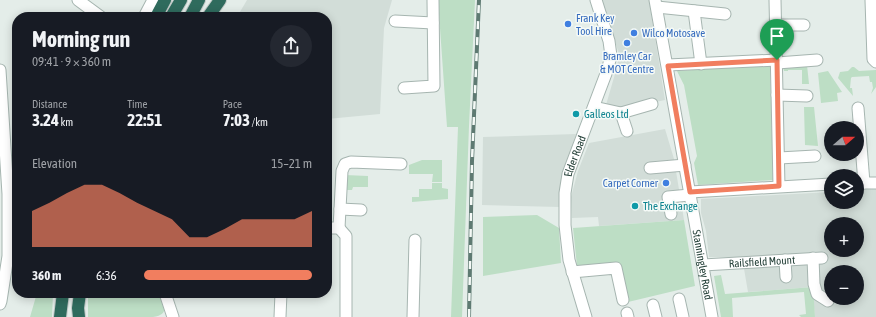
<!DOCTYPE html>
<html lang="en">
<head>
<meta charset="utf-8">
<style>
  body { margin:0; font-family:"Asap Condensed",sans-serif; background:#242831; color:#f1f3f6; height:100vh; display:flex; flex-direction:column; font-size:15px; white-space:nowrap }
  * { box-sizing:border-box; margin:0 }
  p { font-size:13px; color:#9ea1a6 }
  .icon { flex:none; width:22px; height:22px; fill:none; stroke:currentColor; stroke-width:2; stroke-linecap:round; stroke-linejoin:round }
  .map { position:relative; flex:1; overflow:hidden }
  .drawer { position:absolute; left:12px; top:12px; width:320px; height:286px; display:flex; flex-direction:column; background:#171b24; border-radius:16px; box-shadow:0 2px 10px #0003 }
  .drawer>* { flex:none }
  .needle { width:26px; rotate:70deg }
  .controls { position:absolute; left:824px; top:121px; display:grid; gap:8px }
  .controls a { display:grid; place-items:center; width:40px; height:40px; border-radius:50%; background:#171b24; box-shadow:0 2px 10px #0003; font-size:20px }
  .pin { position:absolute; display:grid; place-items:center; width:34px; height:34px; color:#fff; margin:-41px -17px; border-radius:50% 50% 50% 0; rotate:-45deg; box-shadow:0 0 4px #0007 }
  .pin .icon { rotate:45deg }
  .round { display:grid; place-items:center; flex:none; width:42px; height:42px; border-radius:21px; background:#242831 }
  .headline { display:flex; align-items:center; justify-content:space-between; height:68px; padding:0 20px }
  h1 { font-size:22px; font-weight:700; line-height:30px }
  .stats { display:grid; grid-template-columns:repeat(3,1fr); gap:6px; height:68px; padding:4px 20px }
  .stats div { display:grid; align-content:center }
  .stats b { font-size:17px; font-weight:700 }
  .stats small { font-size:11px; font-weight:400 }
  .stats p { font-size:11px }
  .chart { height:112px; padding:8px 20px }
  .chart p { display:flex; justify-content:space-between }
  .chart svg { width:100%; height:72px; margin-top:4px; fill:#f17e5f; opacity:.7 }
  ul { padding:0 20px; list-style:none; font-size:13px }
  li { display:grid; grid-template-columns:64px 48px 1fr; align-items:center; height:30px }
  li i { height:10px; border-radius:5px; background:#f17e5f }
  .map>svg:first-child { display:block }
</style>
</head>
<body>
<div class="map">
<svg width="876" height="317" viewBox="0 0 876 317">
  <rect width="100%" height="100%" fill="#e4ede9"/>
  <path fill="#d2ddd8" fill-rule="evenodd" d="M247,0H392L384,28L380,114L327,119V17H237Z
    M602,0H649L665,100L623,109L606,105L617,67L619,54Z
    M665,129L674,159L684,220L599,226L598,217L572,218L571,197L578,171L589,143Z
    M576,134L561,182L560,207L482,205L483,137Z
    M876,189V317H815L812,287L748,292L742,257H709L706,231L701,213V199L831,192V202H857V190ZM831,224H857V250H831ZM831,272H857V298H831Z"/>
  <path fill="#bddec5" d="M438,0H475L469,126L462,317H451L458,127H447Z
    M770,65L773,180L698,185L694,163L697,156L684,85L677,71Z
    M807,65L809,84H802V70H788V71H784L783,66Z
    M852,67H854L859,71L876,70V87L871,94L873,88L872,82H870L869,76L852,77L851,78L850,88H852L853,96L838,78L840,72L848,71Z
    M828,71L842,92L837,93L838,101L821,103L818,73Z
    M804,107H814L818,146L805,145Z
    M422,160H442V182H432L433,174H409V165Z
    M345,175L368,176V187H353L352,190H344Z
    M432,183H442V188L448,189V199L412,202V197H419V189H432Z
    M537,215L559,228L561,263L483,276V217Z
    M684,220L695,286L628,302L620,267L577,266L573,228Z
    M721,275L725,294L813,287L815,317H801L799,315L806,314L804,292L732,298L733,317H721L714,276Z
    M37,293H53L52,317H30Z
    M88,293H161C164,305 170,315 153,317H88Z"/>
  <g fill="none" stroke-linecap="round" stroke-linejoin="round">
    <defs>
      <g id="minor">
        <path d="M78,0L101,17"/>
        <path id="s1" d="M655,0L712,317"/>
        <path d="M775,0L779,186"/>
        <path d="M871,0L873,59L876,62"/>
        <path d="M657,7L725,14"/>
        <path d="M694,11L701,64"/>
        <path d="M144,17L153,0"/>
        <path d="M395,21L433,23"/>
        <path d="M776,25H804"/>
        <path d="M777,63L817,60"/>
        <path d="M668,65L777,60"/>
        <path d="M0,70L8,194V256L1,301L0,304"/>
        <path d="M404,88L434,86L433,0"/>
        <path d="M777,95L807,96"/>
        <path d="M594,107L621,113L652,104"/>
        <path d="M858,108L864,183"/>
        <path d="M621,113L627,131"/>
        <path d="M779,158L815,156"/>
        <path d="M650,168L685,165"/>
        <path d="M857,183H876"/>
        <path d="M690,192L831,184"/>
        <path d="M340,209L361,210"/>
        <path d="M671,214L668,197L690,195"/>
        <path d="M327,228H339"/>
        <path d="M339,228L342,171L345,164L351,162L401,164"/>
        <path d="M339,228L346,236V317"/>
        <path d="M813,258L814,284L817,294L828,301"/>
        <path d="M785,260L786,277"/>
        <path id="s2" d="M703,265L822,258"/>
        <path d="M572,272L616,268L623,300"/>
        <path d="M165,293L173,317"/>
        <path d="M679,299L683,317"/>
        <path d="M653,305L656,317"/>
        <path d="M627,313L628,317"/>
        <path d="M280,317L281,293"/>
        <path d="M413,317L415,240"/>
        <path id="s3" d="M586,317L569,260L565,225V193L568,174L607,71L611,56L609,41L596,0"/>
      </g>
      <path id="highway" d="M156,17L165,0
        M171,17L181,0
        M190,17L199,0
        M208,17L220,0
        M60,317L63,293
        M79,317L78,308L80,293"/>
    </defs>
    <use href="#minor" stroke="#a6b5b0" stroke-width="13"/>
    <use href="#highway" stroke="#c1c9c7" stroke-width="14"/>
    <use href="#minor" stroke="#fff" stroke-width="11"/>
    <use href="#highway" stroke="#2f6b5d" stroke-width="12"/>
    <defs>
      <path id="rail" d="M469,317L472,161L479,0"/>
    </defs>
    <use href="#rail" stroke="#5e7a72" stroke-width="4"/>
    <use href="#rail" stroke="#f5faf7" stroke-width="2.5" stroke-dasharray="8" stroke-linecap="butt"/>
  </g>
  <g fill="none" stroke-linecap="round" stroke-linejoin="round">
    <defs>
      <path id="route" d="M777,60L779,186L690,192L668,66Z"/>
    </defs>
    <use href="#route" stroke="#fff" stroke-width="8"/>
    <use href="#route" stroke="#f17e5f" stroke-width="5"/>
  </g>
  <g fill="#3f7fe0" stroke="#f5faf7" stroke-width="1.5">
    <circle cx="568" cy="24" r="4"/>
    <circle cx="634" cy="33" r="4"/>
    <circle cx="627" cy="43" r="4"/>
    <circle cx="666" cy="183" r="4"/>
  </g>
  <g fill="#0f9aa8" stroke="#f5faf7" stroke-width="1.5">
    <circle cx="576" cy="114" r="4"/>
    <circle cx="635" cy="206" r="4"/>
  </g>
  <g text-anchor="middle" stroke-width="3" stroke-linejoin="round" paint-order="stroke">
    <g font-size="11" fill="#366cbe" stroke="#f5faf7" text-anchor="start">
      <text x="576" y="22">Frank Key<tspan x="576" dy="13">Tool Hire</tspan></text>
      <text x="642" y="37">Wilco Motosave</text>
      <text x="627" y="60" text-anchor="middle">Bramley Car<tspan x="627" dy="13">&amp; MOT Centre</tspan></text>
      <text x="658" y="187" text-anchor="end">Carpet Corner</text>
    </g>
    <g font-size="11" fill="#0d838f" stroke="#f5faf7" text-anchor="start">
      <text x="584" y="118">Galleos Ltd</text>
      <text x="643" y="210">The Exchange</text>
    </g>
    <g font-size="11" fill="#233f37" stroke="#f5faf7">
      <text dy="4" stroke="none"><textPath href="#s3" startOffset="165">Elder Road</textPath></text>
      <text dy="4" stroke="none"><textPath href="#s2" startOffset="59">Railsfield Mount</textPath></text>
      <text dy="4" stroke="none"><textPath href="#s1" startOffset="269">Stanningley Road</textPath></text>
    </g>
  </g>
</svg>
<div class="controls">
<a><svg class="needle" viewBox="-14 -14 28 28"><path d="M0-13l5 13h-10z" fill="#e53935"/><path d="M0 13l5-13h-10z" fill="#9ea1a6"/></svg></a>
<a><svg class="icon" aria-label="layers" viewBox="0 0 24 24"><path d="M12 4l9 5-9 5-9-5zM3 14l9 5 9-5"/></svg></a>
<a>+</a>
<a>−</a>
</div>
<div class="pin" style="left:777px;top:60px;background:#1e9e55"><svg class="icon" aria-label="arrive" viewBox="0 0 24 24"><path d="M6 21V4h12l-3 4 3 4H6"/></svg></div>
<section class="drawer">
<div class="headline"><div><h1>Morning run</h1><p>09:41 · 9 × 360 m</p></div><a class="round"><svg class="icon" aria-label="share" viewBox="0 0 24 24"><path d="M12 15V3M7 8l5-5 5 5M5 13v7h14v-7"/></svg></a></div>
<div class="stats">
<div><p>Distance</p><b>3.24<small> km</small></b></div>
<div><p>Time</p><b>22:51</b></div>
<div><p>Pace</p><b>7:03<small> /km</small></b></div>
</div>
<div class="chart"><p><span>Elevation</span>15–21 m</p>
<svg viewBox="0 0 160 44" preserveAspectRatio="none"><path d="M0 44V22L10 17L20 11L30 6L40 6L50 11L60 17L70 22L80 27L90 38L100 38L110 33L120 27L130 27L140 27L150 27L160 22V44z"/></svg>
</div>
<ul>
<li><b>360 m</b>6:36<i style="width:100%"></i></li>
</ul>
</section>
</div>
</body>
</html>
